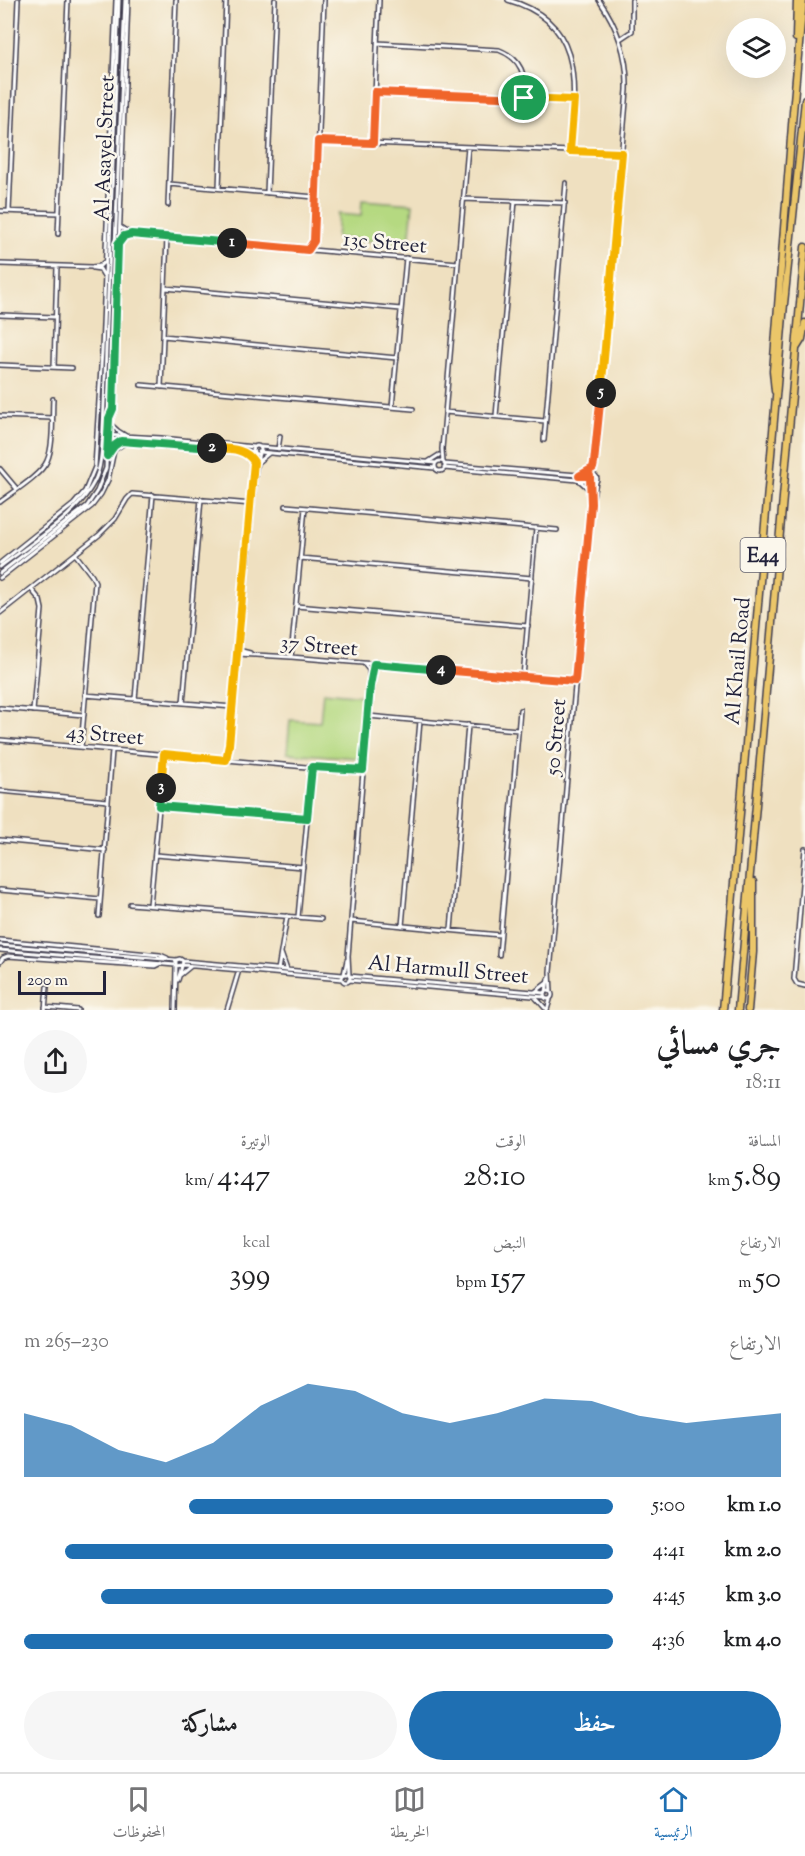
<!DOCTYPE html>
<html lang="ar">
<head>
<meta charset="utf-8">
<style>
  body { margin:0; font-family:"Sorts Mill Goudy",Amiri,serif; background:#f6f6f6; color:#202124; direction:rtl; height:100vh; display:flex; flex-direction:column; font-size:22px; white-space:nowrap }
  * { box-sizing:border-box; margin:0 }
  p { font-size:20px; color:#757577 }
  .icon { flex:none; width:33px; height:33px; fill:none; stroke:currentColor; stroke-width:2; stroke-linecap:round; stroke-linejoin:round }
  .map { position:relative; height:1010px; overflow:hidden; direction:ltr }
  .details { display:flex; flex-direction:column; background:#fff; flex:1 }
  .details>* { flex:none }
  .tools { position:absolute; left:726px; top:18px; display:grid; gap:12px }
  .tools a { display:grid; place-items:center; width:60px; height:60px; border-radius:50%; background:#fff; box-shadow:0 6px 24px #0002; font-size:30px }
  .scale { position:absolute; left:18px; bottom:15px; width:88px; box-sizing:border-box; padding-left:6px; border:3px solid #22223b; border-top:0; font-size:16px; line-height:21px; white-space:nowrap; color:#22223b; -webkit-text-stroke:4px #fbf7ec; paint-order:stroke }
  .pin { position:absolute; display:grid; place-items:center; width:51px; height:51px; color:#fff; margin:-26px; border:3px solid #fff; border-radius:50%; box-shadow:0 2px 6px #0007 }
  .km { position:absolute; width:30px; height:30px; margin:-15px; border-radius:50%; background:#222; color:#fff; font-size:16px; line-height:30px; text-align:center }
  .round { display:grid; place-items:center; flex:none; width:63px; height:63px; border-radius:32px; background:#f6f6f6 }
  .summary { display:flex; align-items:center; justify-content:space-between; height:102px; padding:0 24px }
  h1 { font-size:33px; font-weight:600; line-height:45px }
  .stats { display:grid; grid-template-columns:repeat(3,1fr); gap:9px; height:102px; padding:6px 24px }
  .stats div { display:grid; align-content:center }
  .stats b { font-size:30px; font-weight:600 }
  .stats small { font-size:16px; font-weight:400 }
  .stats p { font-size:16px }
  .chart { height:168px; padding:12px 24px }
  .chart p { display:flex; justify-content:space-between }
  .chart svg { width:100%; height:108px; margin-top:6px; fill:#1f6fb2; opacity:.7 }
  .button { display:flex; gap:12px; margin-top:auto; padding:12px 24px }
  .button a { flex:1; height:69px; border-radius:36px; background:#1f6fb2; color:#fff; font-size:24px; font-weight:600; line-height:69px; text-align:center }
  .button a+a { background:#f6f6f6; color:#202124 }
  ul { padding:0 24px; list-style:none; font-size:20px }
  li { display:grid; grid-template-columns:96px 72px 1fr; align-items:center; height:45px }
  li i { height:15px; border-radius:8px; background:#1f6fb2 }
  .menu { display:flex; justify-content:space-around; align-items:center; height:84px; border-top:2px solid #e0e0e0; background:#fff; font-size:16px; color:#757577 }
  .menu a { display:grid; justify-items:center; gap:3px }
  .menu .on { color:#1f6fb2 }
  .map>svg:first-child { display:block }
</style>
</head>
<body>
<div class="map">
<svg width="805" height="1010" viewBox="0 0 805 1010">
  <rect width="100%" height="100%" fill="#fbf7ec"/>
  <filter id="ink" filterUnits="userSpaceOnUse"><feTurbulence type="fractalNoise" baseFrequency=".0167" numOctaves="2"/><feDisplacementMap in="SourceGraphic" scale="12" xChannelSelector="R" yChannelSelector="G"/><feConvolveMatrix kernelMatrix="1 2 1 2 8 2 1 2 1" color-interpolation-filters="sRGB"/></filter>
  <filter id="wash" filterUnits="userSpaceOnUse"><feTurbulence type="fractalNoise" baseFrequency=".008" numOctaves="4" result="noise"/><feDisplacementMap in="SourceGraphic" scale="24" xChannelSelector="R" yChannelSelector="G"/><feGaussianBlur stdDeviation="1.35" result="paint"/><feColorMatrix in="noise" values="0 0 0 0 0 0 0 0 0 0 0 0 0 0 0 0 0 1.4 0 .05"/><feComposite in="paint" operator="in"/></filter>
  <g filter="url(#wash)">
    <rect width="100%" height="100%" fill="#efe0c0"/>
    <path fill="#b5d981" stroke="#6c7e5e" stroke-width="1.5" d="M362,200L413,204L409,244L336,238L338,214L361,216Z
      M323,692L363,696L358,758L287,753L290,720L320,722Z"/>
  </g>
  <g filter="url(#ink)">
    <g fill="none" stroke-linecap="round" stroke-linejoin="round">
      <defs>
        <path id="minor" d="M508,0C586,22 575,87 570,151
          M620,39L632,31V0
          M377,43L499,50C522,59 526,75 524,98
          M375,92L574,100
          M318,141L622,153
          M373,143L379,0
          M169,184L315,197
          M219,188L226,0
          M267,193L275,0
          M463,199L565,203
          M168,205L176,0
          M0,211L59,213
          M9,211L18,0
          M120,227L131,234L458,263
          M58,234L68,0
          M308,250L314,241L316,210L324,0
          M0,264L92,267L100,266L104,262
          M93,268L100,269L104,276
          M165,288L401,309
          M0,315L55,317
          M163,336L397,358
          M0,365L72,368
          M54,367L57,266
          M141,385L413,409
          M161,387L167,237
          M392,407L406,258
          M445,412L545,421
          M0,416L52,418
          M110,416L113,408L128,0
          M496,416L515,201
          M108,422L118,431L126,436
          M102,435L161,438L254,447
          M102,439L254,452
          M544,440L566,183
          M253 450a4 4 0 1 1 8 0a4 4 0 1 1-8 0Z
          M260,447L436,463
          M278,449L280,436
          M244,451L254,461
          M254,452L255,469
          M260,452L435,468
          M108,454L114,446L120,442
          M435 466a5 5 0 1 1 10 0a5 5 0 1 1-10 0Z
          M258,462L269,453
          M428,462L439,455
          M443,462L442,449L468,147
          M444,464L590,476
          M444,468L589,481
          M0,469L16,488
          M589 479a4 4 0 1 1 8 0a4 4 0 1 1-8 0Z
          M591,476L595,459L627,90C628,57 618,27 599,0
          M580,481L590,490
          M593,496L596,482
          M0,502C13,492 41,475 47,461C54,446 52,415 53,399
          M286,506L557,530
          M76,555L92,576L95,582L81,747
          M300,558L532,578
          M0,563L74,504L85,491L95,467L102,350L116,0
          M0,567C32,542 86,511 98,472C102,459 102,444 103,431L119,0
          M0,573L87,506L97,491L106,468L125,0
          M0,578L92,506L101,494L108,480L114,450L126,442
          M31,589L40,600L42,609L33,711
          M296,606L528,626
          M0,613L99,535L115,519L127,499L132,494L252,504
          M238,650L250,653
          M238,654L291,657L575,681
          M291,657L305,508
          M365,665L369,670L370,678
          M523,677L536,528
          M85,695L233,707
          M135,699L153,495
          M183,703L201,499
          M0,708L84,715
          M368,716L518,730
          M0,740L352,771L363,770
          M227,760L255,474L259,452
          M0,791L108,801
          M159,806L307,818
          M0,840L105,850
          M805,849L794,979L797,984L805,986
          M155,855L303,867
          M0,890L100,899
          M130,904L321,919
          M150,905L164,754
          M99,916L112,751
          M298,917L312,767
          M351,921L500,935
          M402,926L420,721
          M451,930L468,725
          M0,940L160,955L167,958
          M0,945L176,960L180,959L183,961L182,965L176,966V960
          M0,950L175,965
          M281,953L287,970
          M499,955L520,710
          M183,961L343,975
          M0,962L3,958L8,956L155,966L161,963
          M183,965L342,979
          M278,970L287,916
          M342 978a4 4 0 1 1 8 0a4 4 0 1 1-8 0Z
          M344,974L347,960
          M180,975L191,966
          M349,975L348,956L370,686L373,665
          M349,976L545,993
          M178,980L182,966
          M349,980L544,997
          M544 995a4 4 0 1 1 8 0a4 4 0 1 1-8 0Z
          M535,992L547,983
          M546,992L548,979
          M551,992L550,972L591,504L590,482
          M535,997L545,1008
          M45,1007L78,1010
          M45,1010L47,987
          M175,1010L176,967
          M227,1010L239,970
          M547,1010L550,1000"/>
        <path id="highway" d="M796,38L797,0
          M797,347L802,339L805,323
          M775,391L773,371L793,112L803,0
          M723,1010L784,304L805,100
          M738,1010L805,247
          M748,1010L753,952V882"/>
      </defs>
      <use href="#minor" stroke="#413e4f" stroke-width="6"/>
      <use href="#highway" stroke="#413e4f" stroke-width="9"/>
      <use href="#minor" stroke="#fff" stroke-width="3"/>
      <use href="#highway" stroke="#ebc669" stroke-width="6"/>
    </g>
  </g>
  <g fill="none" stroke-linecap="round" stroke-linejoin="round" filter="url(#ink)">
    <defs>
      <path id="split-1" d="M232,243L308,250L314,241L318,141L373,143L375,92L524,98"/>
      <path id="split-2" d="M212,448L121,441L114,446L107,456L109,418L113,409L118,244L124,236L131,234L232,243"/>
      <path id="split-3" d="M161,788L164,754L226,760L229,745L254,462C245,447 228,449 212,448"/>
      <path id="split-4" d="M161,788L159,806L307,818L312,767L363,770L370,686L374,664L441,670"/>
      <path id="split-5" d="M441,670L575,681L591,504L590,476H579L593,468L594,463L601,393"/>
      <path id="split-6" d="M524,98L574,100L570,151L622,153L601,393"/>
    </defs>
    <use href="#split-1" stroke="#fff" stroke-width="12"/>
    <use href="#split-2" stroke="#fff" stroke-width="12"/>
    <use href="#split-3" stroke="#fff" stroke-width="12"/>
    <use href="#split-4" stroke="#fff" stroke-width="12"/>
    <use href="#split-5" stroke="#fff" stroke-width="12"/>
    <use href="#split-6" stroke="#fff" stroke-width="12"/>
    <use href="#split-1" stroke="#f0652b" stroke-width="8"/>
    <use href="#split-2" stroke="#22a559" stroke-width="8"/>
    <use href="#split-3" stroke="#f5b400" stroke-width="8"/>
    <use href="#split-4" stroke="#22a559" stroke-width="8"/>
    <use href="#split-5" stroke="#f0652b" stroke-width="8"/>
    <use href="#split-6" stroke="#f5b400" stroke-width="8"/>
  </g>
  <g text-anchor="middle" stroke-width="5" stroke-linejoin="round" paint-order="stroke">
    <rect fill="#fbf7ec" stroke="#636270" stroke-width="1.5" x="740.5" y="538" width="45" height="34" rx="4.5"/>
    <g font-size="20" font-weight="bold" fill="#22223b">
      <text x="763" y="562">E44</text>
    </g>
    <g font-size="21" fill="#22223b" stroke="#fbf7ec">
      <text transform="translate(104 148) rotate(-88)" y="7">Al Asayel Street</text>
      <text transform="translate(385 242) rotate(5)" y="7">13c Street</text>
      <text transform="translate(319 645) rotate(5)" y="7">37 Street</text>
      <text transform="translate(737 661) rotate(-85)" y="7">Al Khail Road</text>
      <text transform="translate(105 734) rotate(5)" y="7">43 Street</text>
      <text transform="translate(555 737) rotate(-85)" y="7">50 Street</text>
      <text transform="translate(448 969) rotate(5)" y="7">Al Harmull Street</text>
    </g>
  </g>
</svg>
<div class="tools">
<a><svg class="icon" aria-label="layers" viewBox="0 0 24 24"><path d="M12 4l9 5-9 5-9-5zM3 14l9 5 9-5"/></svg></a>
</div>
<div class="scale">200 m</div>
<div class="pin" style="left:524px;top:98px;background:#1e9e55"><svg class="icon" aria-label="arrive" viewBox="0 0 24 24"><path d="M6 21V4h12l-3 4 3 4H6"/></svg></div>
<b class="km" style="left:232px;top:243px">1</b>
<b class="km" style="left:212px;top:448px">2</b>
<b class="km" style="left:161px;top:788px">3</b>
<b class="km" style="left:441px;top:670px">4</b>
<b class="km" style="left:601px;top:393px">5</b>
</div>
<section class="details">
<div class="summary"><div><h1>جري مسائي</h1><p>18:11</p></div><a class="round"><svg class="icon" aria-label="share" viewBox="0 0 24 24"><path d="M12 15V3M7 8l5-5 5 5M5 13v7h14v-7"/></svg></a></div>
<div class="stats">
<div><p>المسافة</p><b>5.89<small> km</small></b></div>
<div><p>الوقت</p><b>28:10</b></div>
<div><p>الوتيرة</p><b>4:47<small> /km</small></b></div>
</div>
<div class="stats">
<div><p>الارتفاع</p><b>50<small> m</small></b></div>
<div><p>النبض</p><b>157<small> bpm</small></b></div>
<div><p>kcal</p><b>399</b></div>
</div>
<div class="chart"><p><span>الارتفاع</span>230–265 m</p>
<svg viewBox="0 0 160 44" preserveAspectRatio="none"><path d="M0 44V18L10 23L20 33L30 38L40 30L50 15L60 6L70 9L80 18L90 22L100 18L110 12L120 13L130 19L140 22L150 20L160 18V44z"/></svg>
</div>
<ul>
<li><b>1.0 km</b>5:00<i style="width:72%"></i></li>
<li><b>2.0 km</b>4:41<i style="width:93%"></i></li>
<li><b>3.0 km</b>4:45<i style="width:87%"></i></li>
<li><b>4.0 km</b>4:36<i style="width:100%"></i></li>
</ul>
<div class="button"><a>حفظ</a><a>مشاركة</a></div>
</section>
<nav class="menu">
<a class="on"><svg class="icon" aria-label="home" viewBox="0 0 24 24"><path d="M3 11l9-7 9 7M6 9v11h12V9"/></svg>الرئيسية</a>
<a><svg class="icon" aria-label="map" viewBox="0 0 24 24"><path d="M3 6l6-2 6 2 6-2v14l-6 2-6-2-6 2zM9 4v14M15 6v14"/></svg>الخريطة</a>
<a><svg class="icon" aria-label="saved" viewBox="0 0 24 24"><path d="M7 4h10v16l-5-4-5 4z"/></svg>المحفوظات</a>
</nav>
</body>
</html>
